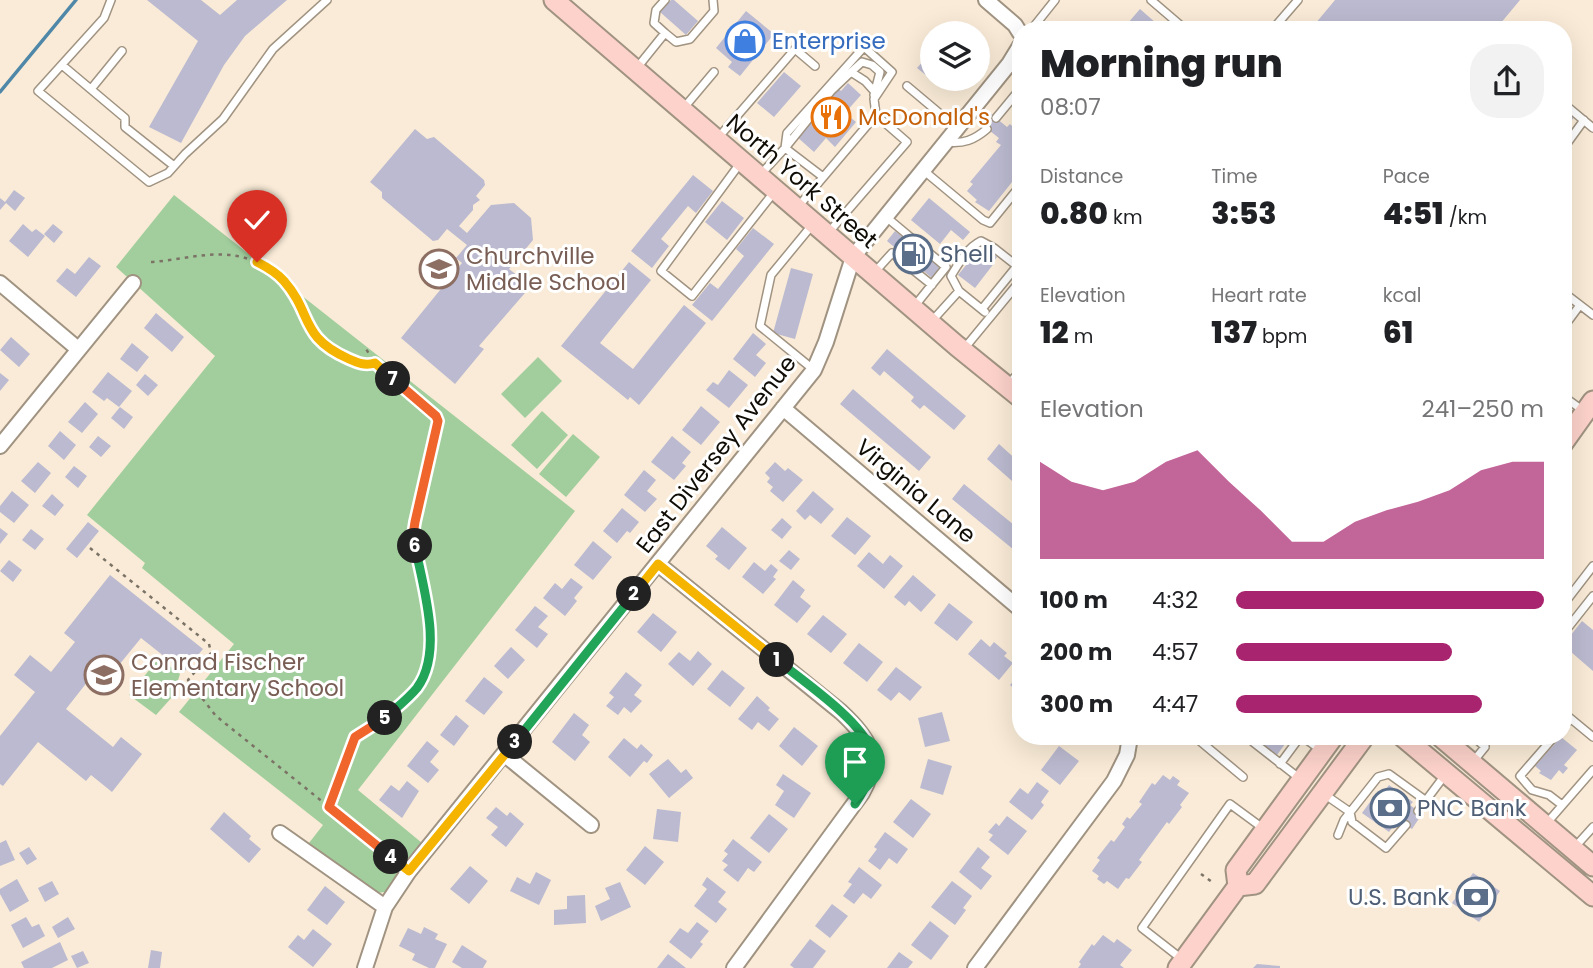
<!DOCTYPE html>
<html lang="en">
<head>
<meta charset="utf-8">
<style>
  body { margin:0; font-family:Poppins,sans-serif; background:#f2f2f2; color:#202124; height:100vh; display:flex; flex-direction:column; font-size:26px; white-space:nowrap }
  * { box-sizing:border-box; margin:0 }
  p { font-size:23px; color:#757577 }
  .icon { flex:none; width:38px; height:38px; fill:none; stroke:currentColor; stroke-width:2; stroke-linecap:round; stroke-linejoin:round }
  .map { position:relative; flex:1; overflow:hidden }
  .side { position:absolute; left:1012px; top:21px; width:560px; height:724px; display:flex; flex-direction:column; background:#fff; border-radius:28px; box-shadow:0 7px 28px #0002 }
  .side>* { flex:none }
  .controls { position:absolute; left:920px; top:21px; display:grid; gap:14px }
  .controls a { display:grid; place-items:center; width:70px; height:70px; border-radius:50%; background:#fff; box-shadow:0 7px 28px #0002; font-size:35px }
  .pin { position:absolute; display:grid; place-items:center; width:60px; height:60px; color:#fff; margin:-72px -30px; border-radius:50% 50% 50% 0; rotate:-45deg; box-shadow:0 0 7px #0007 }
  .pin .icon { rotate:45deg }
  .km { position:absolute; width:35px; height:35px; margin:-18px; border-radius:50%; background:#222; color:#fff; font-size:19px; line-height:35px; text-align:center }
  .round { display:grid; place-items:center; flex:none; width:74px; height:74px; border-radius:28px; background:#f2f2f2 }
  .overview { display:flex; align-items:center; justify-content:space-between; height:119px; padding:0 28px }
  h1 { font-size:38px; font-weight:800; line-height:52px }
  .figures { display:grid; grid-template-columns:repeat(3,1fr); gap:10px; height:119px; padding:7px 28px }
  .figures div { display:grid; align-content:center }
  .figures b { font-size:30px; font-weight:800 }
  .figures small { font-size:19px; font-weight:400 }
  .figures p { font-size:19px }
  .chart { height:196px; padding:14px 28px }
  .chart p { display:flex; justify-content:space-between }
  .chart svg { width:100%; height:126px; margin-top:7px; fill:#a9246e; opacity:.7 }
  ul { padding:0 28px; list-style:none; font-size:23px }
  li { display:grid; grid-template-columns:112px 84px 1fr; align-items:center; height:52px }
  li i { height:18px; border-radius:9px; background:#a9246e }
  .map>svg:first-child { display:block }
</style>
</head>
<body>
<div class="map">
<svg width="1593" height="968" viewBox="0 0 1593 968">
  <rect width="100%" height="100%" fill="#f9ebd7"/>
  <path fill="#a2ce9d" d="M174,195L575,511L358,790L422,843L385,892L377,893L309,843L323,825L179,712L234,644L142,568L145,563L87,515L215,356L116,267Z
    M538,357L562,381L525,418L501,394Z
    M542,411L568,435L537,469L511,445Z
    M573,434L600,457L566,497L539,474Z
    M159,658L180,674L173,696L156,715L129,695Z"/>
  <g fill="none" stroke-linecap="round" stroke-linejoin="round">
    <path stroke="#4e87a8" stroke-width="3.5" d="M0,92L76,0"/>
  </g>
  <path fill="#bbbad0" d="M147,0H201L220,15L237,0H287L245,36L224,65L181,143L149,127L198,41Z
    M671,0H674L698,21L686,35L660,12Z
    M1335,0H1520L1495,30H1310Z
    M1140,9L1156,23L1161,30H1122Z
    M746,11L774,34L740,76L728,67L732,62L716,48Z
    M978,48L985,54L978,62Z
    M933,50V79H941L937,84L917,68Z
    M784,72L801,86L774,117L757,103Z
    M945,79H964L956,88Z
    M848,83L861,95L845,113L856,122L835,147L826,138L814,152L796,136L837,87L841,91Z
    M1563,107L1575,116L1563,132Z
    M990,113L1007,127L1010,124L1014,128L1020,121V172L989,211L975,202L977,200L967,191L973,184L970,182L1001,145L996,142L999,138L981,124Z
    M415,129L427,139L434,137L484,180L485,185L476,196L480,200L473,205V210L459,226L467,233L491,205L514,203L531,218L533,240L509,269L531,286L479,346L484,349L455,384L401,338L462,263L456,258L467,245L447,229L438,240L433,241L382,198V192L370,182Z
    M693,175L713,191L696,213L688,206L661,239L669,246L652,268L631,251Z
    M14,190L25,198L15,211L6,203L0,210V198L5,202Z
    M929,198L970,232L963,240L951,230L940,244L911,220Z
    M722,201L744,218L727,240L705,222Z
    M23,224L32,232L36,229L45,236L28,257L9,241Z
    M53,224L63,232L54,243L44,234Z
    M753,228L774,244L712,321L692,305L710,283L718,289L744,256L736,249Z
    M895,231L940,267L932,278L887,241Z
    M984,247L997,257L994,261L995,262L975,288L958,275L979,249L981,250Z
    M89,257L101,266L76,297L56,281L67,268L75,274Z
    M629,262L651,280L600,343L633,369L684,305L706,323L639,405L630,397L628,400L561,346Z
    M791,268L813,274L795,339L773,333Z
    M1020,296V312L1012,305Z
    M156,313L184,337L172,352L144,328Z
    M753,333L766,344L756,355L766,363L755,377L733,359Z
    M11,337L30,354L19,367L0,350Z
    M132,343L149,357L137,372L120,359Z
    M887,349L966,416L954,430L924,405L920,409L911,401L914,397L884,371L880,376L871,368Z
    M729,370L748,385L729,408L706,390L713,382L718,385Z
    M108,372L132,391L119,407L107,398L104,401L92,392Z
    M0,373L9,380L0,391Z
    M145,374L158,385L148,396L136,385Z
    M853,389L931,457L919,471L840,404Z
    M85,402L98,414L82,433L68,422Z
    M701,406L720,422L701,445L682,430Z
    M120,407L133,417L124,429L111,418Z
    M60,431L76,445L64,460L48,446Z
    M98,436L111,446L101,457L89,447Z
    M672,436L691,452L682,463L686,466L674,480L651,462Z
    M999,444L1020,463V488L987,459Z
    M38,462L51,473L35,493L21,481Z
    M775,462L785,471L788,468L803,480L783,502L770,491L773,487L767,482L770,478L765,473Z
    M74,466L87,476L78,488L65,477Z
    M644,470L656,480L647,491L657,499L645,512L624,495Z
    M964,484L1020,530V555L952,499Z
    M12,491L29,505L14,523L0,512V506Z
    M813,491L834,509L821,524L810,515L805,520L796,511Z
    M52,494L64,505L55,516L42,506Z
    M622,508L639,522L630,533L627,531L617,543L603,531Z
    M847,517L871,536L855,555L831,536Z
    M782,518L792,527L782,539L771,530Z
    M88,522L99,531L77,558L66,549Z
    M722,527L747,548L729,570L715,559L718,556L706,546Z
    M0,528L8,534L0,544Z
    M31,529L44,539L35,550L22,540Z
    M593,541L612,557L593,580L574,565Z
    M789,550L800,559L791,570L779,561Z
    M869,552L883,564L890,555L903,566L884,589L857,566Z
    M9,560L22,570L13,582L0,571Z
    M754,562L765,571L771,564L778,570L773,577L776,579L763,594L742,577Z
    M110,575L203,649L184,672L141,638L110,676L99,667L66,709L113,747L121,737L142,754L112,792L91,775L86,781L38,742L3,786L0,784V736L35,692L14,675L30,655L51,672L75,642L64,633Z
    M913,575L936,595L921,612L909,601L905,606L894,597Z
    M571,578L583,587L574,598L577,601L565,616L543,598L555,583L562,589Z
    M793,580L805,590L800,597L811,606L797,623L774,605Z
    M949,603L973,622L957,641L934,623Z
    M535,606L548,616L538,627L548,634L537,648L515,630Z
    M653,613L677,632L661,652L637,632Z
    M823,615L847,634L831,653L807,634Z
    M1582,621L1593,630V671L1563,645Z
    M981,639L990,647L994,642L1007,653L1004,656L1013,663L999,680L968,654Z
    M859,643L883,662L867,682L843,663Z
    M511,647L525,660L508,679L494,666Z
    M698,651L712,664L693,686L668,664L679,652L690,661Z
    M896,667L922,687L910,701L899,692L891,701L877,690Z
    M722,670L745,688L730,707L707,689Z
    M626,672L642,685L634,695L642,701L631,713L624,707L618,715L606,706L614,697L609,693Z
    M1020,674V694L1010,685Z
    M484,677L503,692L484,715L465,701Z
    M757,696L770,708L768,710L779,719L769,731L758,722L752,730L738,719Z
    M942,712L950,741L925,747L918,718Z
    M574,713L589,725L582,735L590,742L575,761L552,742Z
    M456,715L469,726L454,746L440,735Z
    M794,727L818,746L802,766L779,746Z
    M1267,737H1290L1277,755L1261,744Z
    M1561,737L1577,750L1564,765L1568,768L1563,774L1559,770L1551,780L1539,773L1541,771L1535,766Z
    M624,738L637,749L641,744L653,755L647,763L644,761L630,777L608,757Z
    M427,741L439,751L430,762L439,770L428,783L407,766Z
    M1059,746L1079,761L1060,785L1041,770Z
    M668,759L681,773L686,769L693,778L669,798L649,774Z
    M928,759L952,766L943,795L920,788Z
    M783,774L811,793L794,818L775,805L784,791L776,785Z
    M1163,775L1170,780L1173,776L1180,781L1177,785L1189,793L1180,805L1182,807L1169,824L1167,822L1139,860L1142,862L1129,879L1126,878L1118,889L1107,881L1104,884L1097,879L1099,876L1092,871L1100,860L1097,858L1111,840L1114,842L1125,827L1122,824L1127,817L1130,819L1142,804L1139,802L1152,783L1155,785Z
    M407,781L419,791L402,818L379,800L391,785L399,791Z
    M1037,782L1049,791L1041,802L1044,805L1032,820L1009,802L1020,788L1028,794Z
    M1389,785L1413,802L1410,805L1422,814L1412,829L1398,820L1389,832L1362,813L1378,791L1382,794Z
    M911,799L931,814L913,838L893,822Z
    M496,807L507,816L510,812L524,824L506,847L491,835L498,827L486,818Z
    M657,809L681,812L678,842L653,839Z
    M224,812L251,836L249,839L261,849L249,863L210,829Z
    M769,814L788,829L769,853L750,838Z
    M1007,816L1027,831L1008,855L989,840L993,835L988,832L996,823L999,826Z
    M885,832L908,849L897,864L889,858L880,870L868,861L877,849L874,847Z
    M733,839L762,862L754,872L748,868L738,882L723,870L728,865L722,861L728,854L724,851Z
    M6,840L15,860L0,866V843Z
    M645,846L664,862L645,885L626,870Z
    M29,847L37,859L27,865L19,853Z
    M978,847L990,857L981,868L992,876L981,890L959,872Z
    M470,866L488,881L469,904L450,889Z
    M859,867L882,885L871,899L863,893L854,904L843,896L852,884L848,882Z
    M536,872L551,880L539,905L510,891L517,877L530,884Z
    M1473,873L1500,891L1479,922L1452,903Z
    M707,877L726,892L718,902L727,909L716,923L694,906L707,889L702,885Z
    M17,879L29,901L10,912L0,894V889Z
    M52,881L59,894L45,902L38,888Z
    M952,881L972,896L963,908L966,910L955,925L931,907Z
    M620,882L631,907L601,921L595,906L610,899L605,888Z
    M325,886L345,902L327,925L307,910Z
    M585,895L586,923L554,925V910L567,909V896Z
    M832,904L848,916L830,938L815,926Z
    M26,917L32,927L39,924L45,936L23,948L11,925Z
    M68,917L75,929L58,938L52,927Z
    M930,921L949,936L931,960L911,945Z
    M697,922L709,931L700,942L703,944L691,959L669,942L680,928L688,933Z
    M424,927L438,934L435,939L447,944L435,968H429L412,960L415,954L399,946L408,928L421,934Z
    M313,929L332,944L313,967L288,947L298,935L304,940Z
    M1103,935L1114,943L1117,939L1132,950L1120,965L1124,968H1078L1081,964L1079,962L1092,944L1094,946Z
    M810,939L826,951L813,968H794L790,965Z
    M60,942L68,960L52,968H24L21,962Z
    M462,945L487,961L483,968H462L452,962Z
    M151,950L162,952L160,968H148Z
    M83,951L89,963L77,968L71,956Z
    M899,952L913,962L908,968H887Z
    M668,954L686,968H657Z
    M1257,964L1280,966V968H1253Z"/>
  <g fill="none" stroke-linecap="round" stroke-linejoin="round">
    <defs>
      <path id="service" d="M111,0L104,18L38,91L149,182L168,173L185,154L223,119L273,49L327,0
        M1151,0L1186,30
        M1031,30L1055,0
        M1272,30L1298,0
        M665,33L676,42L690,39L714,11L713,0
        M62,65L125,118V127L174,166
        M1009,65L1020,74
        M636,69L665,33L654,23L656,10L665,0
        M851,72L862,62L872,65L880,72L874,95
        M907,86L957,128
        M91,89L122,51
        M1563,103L1593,128
        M682,110L714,72
        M996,118L1020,89
        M717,139L795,49L815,66
        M946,142C964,144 974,140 987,129
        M1563,149L1584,120
        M741,162L661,271L692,296L775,191
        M923,170L983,220L990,223L1020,186
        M759,176L785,148L787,133L864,47L892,72L874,99L876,115
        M823,177L785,148L831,91L851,72L865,81L874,91
        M797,208L876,115L907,142L829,232
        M885,216L946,267L913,308
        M813,224L771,275L760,326L814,370
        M873,274L892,253L932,285
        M959,291L951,276C959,263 967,248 981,241L994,248L1017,266L982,309
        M1563,292L1593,315
        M931,322L959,291L985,312
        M1563,328L1580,305
        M963,350L1020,281
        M1007,386L1020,371
        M1563,396L1585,412
        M1563,506L1564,503
        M1563,605L1593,566
        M1563,634L1593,596
        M1563,727L1570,718L1593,737
        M1195,737L1243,777
        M1257,737L1253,742L1299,778
        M1303,737L1322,751
        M1474,737L1485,747
        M1554,737L1520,776L1532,790L1549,795L1562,805
        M1472,763L1485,747V737
        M1280,764L1300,737
        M1324,794L1350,812L1352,822L1386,848L1406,825
        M1418,811L1445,775
        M1546,824L1593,770
        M1338,835L1344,820L1378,777L1389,774L1425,800
        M1574,848L1593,827
        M1183,960L1142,928L1230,804L1264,829"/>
      <path id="minor" d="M986,0L1015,25L1020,33
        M0,283L78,349
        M783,408L1020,609
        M0,446L133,283
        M658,564L841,712C868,737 882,757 862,793L734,968
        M504,754L591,825
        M280,833L385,907
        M365,968L385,907L409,871L814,370L826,342L853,257L1009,64L1020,46
        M975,968L1114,781L1127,755L1130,737"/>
      <path id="secondary" d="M554,0L957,346L1020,397
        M1563,443L1593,401
        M1403,737L1593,896
        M1441,737L1593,866
        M1238,886L1255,884L1364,737
        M1178,968L1238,886L1236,870L1333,737"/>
    </defs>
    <use href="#service" stroke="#a09381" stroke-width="10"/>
    <use href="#minor" stroke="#a09381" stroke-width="18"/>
    <use href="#secondary" stroke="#a09381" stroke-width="23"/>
    <path stroke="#7c7367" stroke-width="2.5" stroke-dasharray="3.5 5" stroke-linecap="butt" d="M151,262C187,260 221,246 256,262C297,280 293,311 318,340C326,349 338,354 350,359C359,363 366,366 375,363
      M90,548L209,644L211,653L188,680L216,716L400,864
      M329,807L355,737L378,724L406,699L417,687L427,670L430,656L429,631L413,535L438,421L437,416L375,363L366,349
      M1201,874L1212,882"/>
    <use href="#service" stroke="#fff" stroke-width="7"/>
    <use href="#minor" stroke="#fff" stroke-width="14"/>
    <use href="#secondary" stroke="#fcd2ca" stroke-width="19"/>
  </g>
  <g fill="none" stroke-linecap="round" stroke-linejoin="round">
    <defs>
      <path id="split-1" d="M777,660C800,679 862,721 870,749C876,770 866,788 855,804"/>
      <path id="split-2" d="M634,594L658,564L777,660"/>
      <path id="split-3" d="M515,742L634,594"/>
      <path id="split-4" d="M391,857L409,871L515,742"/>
      <path id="split-5" d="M385,718L355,737L329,807L391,857"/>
      <path id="split-6" d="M385,718C396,708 408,699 417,688C444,652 423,587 415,546"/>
      <path id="split-7" d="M393,379L436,416L438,421L415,522L413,535L415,546"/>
      <path id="split-8" d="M257,262C267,267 277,273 284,281C313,314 299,337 349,359C358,363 365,366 375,363L393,379"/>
    </defs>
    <use href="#split-1" stroke="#fff" stroke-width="14"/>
    <use href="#split-2" stroke="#fff" stroke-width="14"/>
    <use href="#split-3" stroke="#fff" stroke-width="14"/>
    <use href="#split-4" stroke="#fff" stroke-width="14"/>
    <use href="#split-5" stroke="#fff" stroke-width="14"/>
    <use href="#split-6" stroke="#fff" stroke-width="14"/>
    <use href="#split-7" stroke="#fff" stroke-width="14"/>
    <use href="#split-8" stroke="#fff" stroke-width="14"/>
    <use href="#split-1" stroke="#22a559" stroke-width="9"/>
    <use href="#split-2" stroke="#f5b400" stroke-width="9"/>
    <use href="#split-3" stroke="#22a559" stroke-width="9"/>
    <use href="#split-4" stroke="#f5b400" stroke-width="9"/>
    <use href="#split-5" stroke="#f0652b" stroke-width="9"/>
    <use href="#split-6" stroke="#22a559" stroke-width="9"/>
    <use href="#split-7" stroke="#f0652b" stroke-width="9"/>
    <use href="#split-8" stroke="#f5b400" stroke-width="9"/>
  </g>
  <defs>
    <symbol id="shop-ring" viewBox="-11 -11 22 22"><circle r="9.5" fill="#fff" stroke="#3f7fe0" stroke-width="1.5"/><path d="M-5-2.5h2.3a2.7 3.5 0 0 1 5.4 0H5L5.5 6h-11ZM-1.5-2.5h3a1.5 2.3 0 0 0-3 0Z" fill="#3f7fe0"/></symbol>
    <symbol id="restaurant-ring" viewBox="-11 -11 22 22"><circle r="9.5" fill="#fff" stroke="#e8710a" stroke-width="1.5"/><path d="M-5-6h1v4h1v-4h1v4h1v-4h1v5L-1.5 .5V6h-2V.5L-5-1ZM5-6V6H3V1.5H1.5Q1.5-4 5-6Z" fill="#e8710a"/></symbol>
    <symbol id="fuel-ring" viewBox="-11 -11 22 22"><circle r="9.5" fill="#fff" stroke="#5c6f8a" stroke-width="1.5"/><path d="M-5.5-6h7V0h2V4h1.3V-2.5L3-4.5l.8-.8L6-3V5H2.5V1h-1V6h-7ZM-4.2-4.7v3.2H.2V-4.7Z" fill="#5c6f8a"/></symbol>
    <symbol id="school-ring" viewBox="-11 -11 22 22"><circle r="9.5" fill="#fff" stroke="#8d6e63" stroke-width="1.5"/><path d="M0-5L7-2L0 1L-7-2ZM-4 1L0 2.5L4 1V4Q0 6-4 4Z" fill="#8d6e63"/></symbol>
    <symbol id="bank-ring" viewBox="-11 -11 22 22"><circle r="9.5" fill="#fff" stroke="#5c6f8a" stroke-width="1.5"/><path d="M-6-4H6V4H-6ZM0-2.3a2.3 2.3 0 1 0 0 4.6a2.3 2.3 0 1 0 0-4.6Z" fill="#5c6f8a"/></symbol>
  </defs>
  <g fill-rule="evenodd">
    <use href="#shop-ring" x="723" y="19" width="44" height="44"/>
    <use href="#restaurant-ring" x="809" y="95" width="44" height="44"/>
    <use href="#fuel-ring" x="891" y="232" width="44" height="44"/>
    <use href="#school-ring" x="417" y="247" width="44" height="44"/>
    <use href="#school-ring" x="82" y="653" width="44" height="44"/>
    <use href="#bank-ring" x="1368" y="786" width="44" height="44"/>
    <use href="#bank-ring" x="1454" y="875" width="44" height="44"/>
  </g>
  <g text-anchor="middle" stroke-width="6" stroke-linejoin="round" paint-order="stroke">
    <g font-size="23" fill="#366cbe" stroke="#fff" text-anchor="start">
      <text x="772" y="49">Enterprise</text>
    </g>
    <g font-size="23" fill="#c56008" stroke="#fff" text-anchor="start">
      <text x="858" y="125">McDonald's</text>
    </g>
    <g font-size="23" fill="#0f0b05" stroke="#fff">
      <text transform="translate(802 181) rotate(41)" y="8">North York Street</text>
      <text transform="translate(716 454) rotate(-52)" y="8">East Diversey Avenue</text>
      <text transform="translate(916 491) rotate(40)" y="8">Virginia Lane</text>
    </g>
    <g font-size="23" fill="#4e5e75" stroke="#fff" text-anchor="start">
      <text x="940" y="262">Shell</text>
      <text x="1417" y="816">PNC Bank</text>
      <text x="1449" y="905" text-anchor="end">U.S. Bank</text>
    </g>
    <g font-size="23" fill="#785e54" stroke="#fff" text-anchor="start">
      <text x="466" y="264">Churchville<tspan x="466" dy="26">Middle School</tspan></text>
      <text x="131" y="670">Conrad Fischer<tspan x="131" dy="26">Elementary School</tspan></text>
    </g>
  </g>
</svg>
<div class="controls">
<a><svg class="icon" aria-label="layers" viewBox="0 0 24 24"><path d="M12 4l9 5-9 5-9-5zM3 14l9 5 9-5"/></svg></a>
</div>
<div class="pin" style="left:855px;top:804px;background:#1e9e55"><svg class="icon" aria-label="arrive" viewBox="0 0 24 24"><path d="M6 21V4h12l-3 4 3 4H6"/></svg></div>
<div class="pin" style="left:257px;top:262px;background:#d93025"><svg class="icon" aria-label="check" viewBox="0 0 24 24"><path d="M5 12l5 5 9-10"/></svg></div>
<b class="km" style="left:777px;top:660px">1</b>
<b class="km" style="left:634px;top:594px">2</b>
<b class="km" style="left:515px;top:742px">3</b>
<b class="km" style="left:391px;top:857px">4</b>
<b class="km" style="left:385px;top:718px">5</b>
<b class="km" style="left:415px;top:546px">6</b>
<b class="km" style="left:393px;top:379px">7</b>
<section class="side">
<div class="overview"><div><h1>Morning run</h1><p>08:07</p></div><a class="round"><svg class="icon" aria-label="share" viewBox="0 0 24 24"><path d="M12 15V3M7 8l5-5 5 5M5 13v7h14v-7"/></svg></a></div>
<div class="figures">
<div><p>Distance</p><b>0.80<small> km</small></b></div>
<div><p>Time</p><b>3:53</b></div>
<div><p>Pace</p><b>4:51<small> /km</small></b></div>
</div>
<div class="figures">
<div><p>Elevation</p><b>12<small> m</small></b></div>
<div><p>Heart rate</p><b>137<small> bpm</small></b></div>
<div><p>kcal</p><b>61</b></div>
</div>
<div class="chart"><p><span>Elevation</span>241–250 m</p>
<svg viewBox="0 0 160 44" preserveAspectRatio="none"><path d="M0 44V10L10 17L20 20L30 17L40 10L50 6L60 17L70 27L80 38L90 38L100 31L110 27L120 24L130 20L140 13L150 10L160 10V44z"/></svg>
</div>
<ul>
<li><b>100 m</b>4:32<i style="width:100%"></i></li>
<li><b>200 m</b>4:57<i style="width:70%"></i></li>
<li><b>300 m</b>4:47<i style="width:80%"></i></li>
</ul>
</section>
</div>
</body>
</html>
